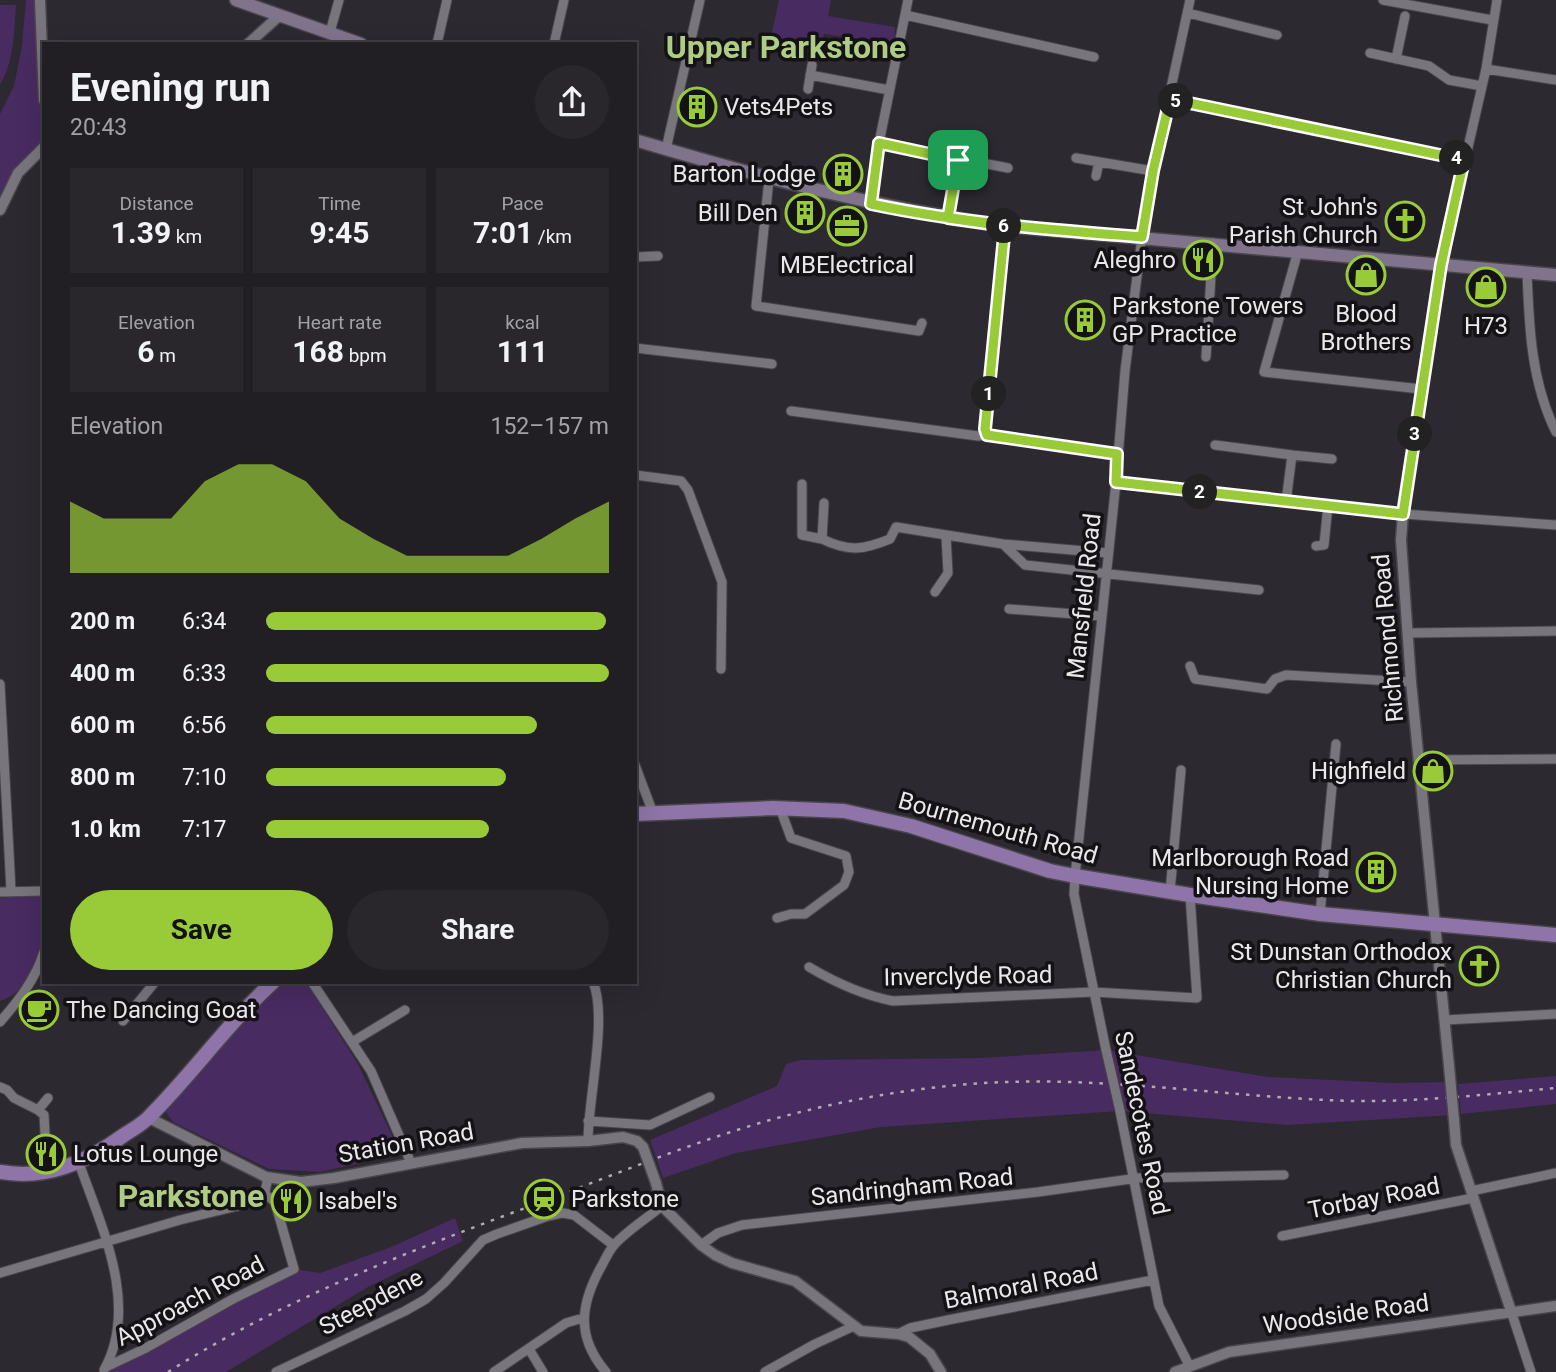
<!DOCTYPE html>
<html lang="en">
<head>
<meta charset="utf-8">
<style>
  body { margin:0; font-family:Roboto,sans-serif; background:#29272c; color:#f1f3f6; height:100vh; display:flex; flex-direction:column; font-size:26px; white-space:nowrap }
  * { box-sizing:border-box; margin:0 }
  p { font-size:23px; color:#a2a2a6 }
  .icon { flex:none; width:38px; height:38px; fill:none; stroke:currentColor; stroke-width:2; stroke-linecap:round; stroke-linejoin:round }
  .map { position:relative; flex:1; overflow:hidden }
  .side { position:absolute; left:42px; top:42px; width:595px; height:942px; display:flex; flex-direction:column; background:#211f24; border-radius:0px; box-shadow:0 7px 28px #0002,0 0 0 2px #3e3d41 }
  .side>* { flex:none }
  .pin { position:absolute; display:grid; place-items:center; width:60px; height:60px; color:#fff; margin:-30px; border-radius:14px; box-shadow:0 4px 10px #0006 }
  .km { position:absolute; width:35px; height:35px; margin:-18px; border-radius:50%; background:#222; color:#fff; font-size:19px; line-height:35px; text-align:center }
  .round { display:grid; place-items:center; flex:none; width:74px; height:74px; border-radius:37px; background:#29272c }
  .overview { display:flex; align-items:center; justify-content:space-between; height:119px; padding:0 28px }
  h1 { font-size:38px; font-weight:700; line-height:52px }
  .stats { display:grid; grid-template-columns:repeat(3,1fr); gap:10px; height:119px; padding:7px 28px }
  .stats div { display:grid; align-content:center; border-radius:0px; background:#29272c; text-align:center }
  .stats b { font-size:30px; font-weight:700 }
  .stats small { font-size:19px; font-weight:400 }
  .stats p { font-size:19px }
  .chart { height:196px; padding:14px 28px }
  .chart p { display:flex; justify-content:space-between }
  .chart svg { width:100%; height:126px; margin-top:7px; fill:#98cb37; opacity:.7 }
  .primary-button { display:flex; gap:14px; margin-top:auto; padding:14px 28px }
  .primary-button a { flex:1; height:80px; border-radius:42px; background:#98cb37; color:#111; font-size:28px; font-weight:700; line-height:80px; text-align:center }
  .primary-button a+a { background:#29272c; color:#f1f3f6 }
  ul { padding:0 28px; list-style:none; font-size:23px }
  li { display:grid; grid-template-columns:112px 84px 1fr; align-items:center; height:52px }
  li i { height:18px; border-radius:9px; background:#98cb37 }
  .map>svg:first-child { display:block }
</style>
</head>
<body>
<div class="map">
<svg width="1556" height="1372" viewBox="0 0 1556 1372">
  <rect width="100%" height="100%" fill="#2c2930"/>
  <path fill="#482b61" d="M26,0H40L44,147L18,173L0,210V114L14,86L22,45Z
    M779,0H831L828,16L895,27L894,44L824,34L819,58L769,45Z
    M0,5H16C14,32 14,62 0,85Z
    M44,894C44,908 45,924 44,939C41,964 24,994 0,1001V898Z
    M283,982H306L358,1064L397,1146L395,1153L391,1156L320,1172L269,1169L173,1122L165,1111L248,1016Z
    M1106,1050L1268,1077L1392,1083L1450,1082L1453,1115L1288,1125L1120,1111L881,1127L736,1153L663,1178L650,1140L777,1086L786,1064L800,1060L981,1058Z
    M1556,1076V1104L1461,1114L1458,1084Z
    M455,1218L463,1241L368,1287L226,1372H103L294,1269L320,1273L391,1247Z"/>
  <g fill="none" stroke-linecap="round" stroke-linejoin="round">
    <defs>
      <path id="minor" d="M1383,0L1492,20
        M1188,13L1277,35
        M905,15L1094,57
        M330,32L339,0
        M437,44L447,0
        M554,44L564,0
        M1370,53L1429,66L1449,80L1482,86
        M1396,59L1405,16
        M1486,69L1556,80
        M810,75L889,90
        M808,89L812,65
        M1170,99L1464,160
        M879,143L1008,168
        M666,149L700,0
        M1076,158L1153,171
        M1096,176L1099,162
        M769,179L756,306L919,331L922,323
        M871,204L879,143L908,0
        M948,218L958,160
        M1298,251L1264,372L1421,389
        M635,257L658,256
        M1441,265L1486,69L1497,0
        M1527,272C1529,326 1531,382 1556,432
        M635,348L772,364
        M1206,357L1213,243
        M791,411L978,436L987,435L1117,454
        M987,435L985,429L1005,226
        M1215,445L1292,455L1286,502
        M1292,455L1332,459
        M635,475L681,481L688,490L722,582L721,669
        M1116,482L1403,514L1556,525
        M802,484V535L822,539L824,503
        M822,539C849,552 863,550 890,539L896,527L1003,544L1108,553
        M1003,544L1025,565L1259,590
        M1316,546L1324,545L1328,505
        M935,592L948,573L946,536
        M1009,609L1101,616
        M1409,633L1556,631
        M1190,666L1195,679L1267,689L1275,679L1286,675L1411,682
        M0,684L11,890
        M1419,760L1556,759
        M635,765L653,813
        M0,892L44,891
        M1170,892L1181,770
        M1320,914L1336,744
        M777,918L791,914H805L844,885L849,872L846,856L791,838L780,808
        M809,967C836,983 862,995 893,1001L1093,992L1197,998L1190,895
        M312,982L371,1071L411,1163
        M1445,1020L1556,1014
        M123,1021L155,982
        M0,1022C19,1000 35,980 44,952
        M352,1042L405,1010
        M1106,1050L1074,894L1075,876L1116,482L1125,371L1142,237L1153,171L1190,0
        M0,1087L7,1090L14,1098L38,1110L48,1098
        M38,1110L44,1115L45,1133
        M1120,1111L1159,1306L1190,1367
        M588,1121L650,1125L710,1097
        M588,1141C588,1099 608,1017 593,982
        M79,1163C101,1226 140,1305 104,1370
        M1471,1191L1556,1173
        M1282,1236L1473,1198
        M701,1245L718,1233L742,1225L1038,1192L1138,1178L1284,1175
        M0,1273L180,1220L258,1201L264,1196L268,1178
        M1511,1311L1531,1372
        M898,1334L910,1328L953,1319L1153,1280
        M529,1349L543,1372
        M106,1367L144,1349L233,1299L294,1269L275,1202L269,1197L264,1196
        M276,1372L405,1311L426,1299L444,1283L483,1240L497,1234L548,1216L562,1213L574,1215L613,1245
        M494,1372L566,1323L583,1318
        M606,1372C576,1337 580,1305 601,1267C605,1260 609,1250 615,1244C628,1230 647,1218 662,1206
        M765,1372L815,1344L854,1326"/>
      <path id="tertiary" d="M40,0L44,100
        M248,44L279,16
        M0,210L18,173L44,147
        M1441,265L1404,501L1401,540L1411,682L1449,1066
        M149,1118L266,1177L301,1182L334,1178L522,1143L588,1141L623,1137L637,1141L643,1147
        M1454,1120L1456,1145L1511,1311
        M656,1183L662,1206L701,1245L715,1255L732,1263L795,1281L861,1331L898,1334L909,1337L930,1354L941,1372
        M1175,1372L1229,1352L1556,1306"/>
      <path id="secondary" d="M236,0L361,44
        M635,140C759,177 877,208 1005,226L1556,275"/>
      <path id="trunk" d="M635,814L773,808L844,811L911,826L1050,871L1075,876L1190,895L1320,914L1556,935
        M0,1172C47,1180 87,1162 124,1135C133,1129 143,1124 150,1116C193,1073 228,1023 273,982"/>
    </defs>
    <use href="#minor" stroke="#48454b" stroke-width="11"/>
    <use href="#tertiary" stroke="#48454b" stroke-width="13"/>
    <use href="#secondary" stroke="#48454b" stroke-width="15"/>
    <use href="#trunk" stroke="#48454b" stroke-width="17"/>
    <use href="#minor" stroke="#78757d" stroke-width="9"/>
    <use href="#tertiary" stroke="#78757d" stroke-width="10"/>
    <use href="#secondary" stroke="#80748d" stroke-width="12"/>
    <use href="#trunk" stroke="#8e74a8" stroke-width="14"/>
    <path stroke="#aeacb1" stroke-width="2.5" stroke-dasharray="3.5 7" stroke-linecap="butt" d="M168,1372C285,1298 415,1249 544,1201C619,1173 693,1142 770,1120C846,1099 926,1085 1005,1082C1121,1078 1237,1098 1353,1101C1421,1102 1489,1094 1556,1088"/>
    <defs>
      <path id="minor-bridge" d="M1106,1050L1120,1111"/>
      <path id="tertiary-bridge" d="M1449,1066L1454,1120
        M643,1147L656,1183"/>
    </defs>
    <use href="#minor-bridge" stroke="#48454b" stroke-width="11" stroke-linecap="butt"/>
    <use href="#tertiary-bridge" stroke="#48454b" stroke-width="13" stroke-linecap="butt"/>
    <use href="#minor-bridge" stroke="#78757d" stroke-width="9"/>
    <use href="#tertiary-bridge" stroke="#78757d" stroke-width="10"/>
  </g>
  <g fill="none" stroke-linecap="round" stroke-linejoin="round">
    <defs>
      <path id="route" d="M958,160L948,218L1005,226L985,429L987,435L1117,454L1116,482L1403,514L1441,265L1464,160L1170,99L1153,171L1142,237C1051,230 961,223 871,204L879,143L958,160"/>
    </defs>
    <use href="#route" stroke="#fff" stroke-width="14"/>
    <use href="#route" stroke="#98cb37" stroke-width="9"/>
  </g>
  <defs>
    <symbol id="building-ring" viewBox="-11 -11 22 22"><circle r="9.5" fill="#141215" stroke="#98cb37" stroke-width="1.5"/><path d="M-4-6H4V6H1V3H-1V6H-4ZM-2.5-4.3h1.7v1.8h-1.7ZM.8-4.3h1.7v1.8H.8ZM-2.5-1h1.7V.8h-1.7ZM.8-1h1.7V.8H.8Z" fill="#98cb37"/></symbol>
    <symbol id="church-ring" viewBox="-11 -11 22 22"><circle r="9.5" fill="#141215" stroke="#98cb37" stroke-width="1.5"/><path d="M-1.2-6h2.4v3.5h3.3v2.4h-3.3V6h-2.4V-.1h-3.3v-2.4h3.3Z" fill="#98cb37"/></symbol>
    <symbol id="office-ring" viewBox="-11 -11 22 22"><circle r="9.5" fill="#141215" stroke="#98cb37" stroke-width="1.5"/><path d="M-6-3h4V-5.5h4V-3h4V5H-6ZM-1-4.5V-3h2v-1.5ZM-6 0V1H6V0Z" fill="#98cb37"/></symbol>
    <symbol id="restaurant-ring" viewBox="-11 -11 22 22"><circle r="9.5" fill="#141215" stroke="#98cb37" stroke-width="1.5"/><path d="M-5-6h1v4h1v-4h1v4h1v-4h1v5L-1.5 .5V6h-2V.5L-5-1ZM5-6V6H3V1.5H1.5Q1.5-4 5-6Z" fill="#98cb37"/></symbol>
    <symbol id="shop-ring" viewBox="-11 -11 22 22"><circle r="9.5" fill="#141215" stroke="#98cb37" stroke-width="1.5"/><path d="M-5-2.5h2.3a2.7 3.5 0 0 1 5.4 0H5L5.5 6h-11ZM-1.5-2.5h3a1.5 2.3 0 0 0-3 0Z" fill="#98cb37"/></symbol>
    <symbol id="cafe-ring" viewBox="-11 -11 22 22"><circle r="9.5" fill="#141215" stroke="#98cb37" stroke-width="1.5"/><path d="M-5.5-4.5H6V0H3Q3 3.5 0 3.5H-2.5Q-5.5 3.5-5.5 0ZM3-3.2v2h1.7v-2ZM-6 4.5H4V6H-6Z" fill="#98cb37"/></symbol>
    <symbol id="station-ring" viewBox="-11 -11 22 22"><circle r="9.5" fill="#141215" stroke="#98cb37" stroke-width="1.5"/><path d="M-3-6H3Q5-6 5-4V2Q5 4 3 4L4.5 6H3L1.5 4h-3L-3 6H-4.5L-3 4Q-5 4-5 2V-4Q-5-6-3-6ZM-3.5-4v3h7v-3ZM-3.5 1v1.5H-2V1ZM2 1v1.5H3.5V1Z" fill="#98cb37"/></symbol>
  </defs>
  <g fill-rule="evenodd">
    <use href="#building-ring" x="675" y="85" width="44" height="44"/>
    <use href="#building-ring" x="821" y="152" width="44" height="44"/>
    <use href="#building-ring" x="783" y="191" width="44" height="44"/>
    <use href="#church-ring" x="1383" y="199" width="44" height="44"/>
    <use href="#office-ring" x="825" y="204" width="44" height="44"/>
    <use href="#restaurant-ring" x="1181" y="238" width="44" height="44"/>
    <use href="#shop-ring" x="1344" y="253" width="44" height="44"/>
    <use href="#shop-ring" x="1464" y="265" width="44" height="44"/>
    <use href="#building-ring" x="1063" y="298" width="44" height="44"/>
    <use href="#shop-ring" x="1411" y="749" width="44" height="44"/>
    <use href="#building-ring" x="1354" y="850" width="44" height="44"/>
    <use href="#church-ring" x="1457" y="944" width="44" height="44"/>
    <use href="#cafe-ring" x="17" y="988" width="44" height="44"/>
    <use href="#restaurant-ring" x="24" y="1132" width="44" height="44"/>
    <use href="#station-ring" x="522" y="1177" width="44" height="44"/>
    <use href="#restaurant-ring" x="269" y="1179" width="44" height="44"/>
  </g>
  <g text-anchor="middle" stroke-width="7" stroke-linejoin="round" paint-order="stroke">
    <g font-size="24" fill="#eae8ec" stroke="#141215" text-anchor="end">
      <text x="724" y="115" text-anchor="start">Vets4Pets</text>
      <text x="816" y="182">Barton Lodge</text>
      <text x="1378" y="215">St John's<tspan x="1378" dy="28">Parish Church</tspan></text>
      <text x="778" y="221">Bill Den</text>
      <text x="1176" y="268">Aleghro</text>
      <text x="847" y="273" text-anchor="middle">MBElectrical</text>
      <text x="1112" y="314" text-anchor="start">Parkstone Towers<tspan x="1112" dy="28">GP Practice</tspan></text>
      <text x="1366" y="322" text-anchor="middle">Blood<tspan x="1366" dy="28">Brothers</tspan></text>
      <text x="1486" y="334" text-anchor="middle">H73</text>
      <text x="1406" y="779">Highfield</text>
      <text x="1349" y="866">Marlborough Road<tspan x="1349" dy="28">Nursing Home</tspan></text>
      <text x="1452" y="960">St Dunstan Orthodox<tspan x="1452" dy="28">Christian Church</tspan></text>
      <text x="66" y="1018" text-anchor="start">The Dancing Goat</text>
      <text x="73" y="1162" text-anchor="start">Lotus Lounge</text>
      <text x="571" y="1207" text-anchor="start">Parkstone</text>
      <text x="318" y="1209" text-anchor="start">Isabel's</text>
    </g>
    <g font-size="24" fill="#eae8ec" stroke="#141215">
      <text transform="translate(1084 596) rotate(-84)" y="8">Mansfield Road</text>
      <text transform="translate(1388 638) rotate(-95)" y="8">Richmond Road</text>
      <text transform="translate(998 828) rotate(16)" y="8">Bournemouth Road</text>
      <text transform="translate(968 976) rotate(-1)" y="8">Inverclyde Road</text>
      <text transform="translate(1142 1123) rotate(78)" y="8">Sandecotes Road</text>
      <text transform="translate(406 1143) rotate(-10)" y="8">Station Road</text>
      <text transform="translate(912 1187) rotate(-6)" y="8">Sandringham Road</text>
      <text transform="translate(1374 1198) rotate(-11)" y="8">Torbay Road</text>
      <text transform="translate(1021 1286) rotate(-11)" y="8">Balmoral Road</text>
      <text transform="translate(190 1301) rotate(-28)" y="8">Approach Road</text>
      <text transform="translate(371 1302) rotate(-28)" y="8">Steepdene</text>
      <text transform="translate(1346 1314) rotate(-8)" y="8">Woodside Road</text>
    </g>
    <g font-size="32" font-weight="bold" fill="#aecc85" stroke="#141215">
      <text x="786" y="58">Upper Parkstone</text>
      <text x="191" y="1207">Parkstone</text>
    </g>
  </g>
</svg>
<div class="pin" style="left:958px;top:160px;background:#1e9e55"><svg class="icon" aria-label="arrive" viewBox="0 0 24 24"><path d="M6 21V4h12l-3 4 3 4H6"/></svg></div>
<b class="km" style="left:989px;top:394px">1</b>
<b class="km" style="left:1200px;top:492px">2</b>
<b class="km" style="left:1415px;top:434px">3</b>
<b class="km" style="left:1457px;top:158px">4</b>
<b class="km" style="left:1176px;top:101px">5</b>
<b class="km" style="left:1004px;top:226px">6</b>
<section class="side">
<div class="overview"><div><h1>Evening run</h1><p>20:43</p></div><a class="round"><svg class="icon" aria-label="share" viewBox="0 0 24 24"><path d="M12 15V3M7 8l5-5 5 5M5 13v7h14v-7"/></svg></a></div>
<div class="stats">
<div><p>Distance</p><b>1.39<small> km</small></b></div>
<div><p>Time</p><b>9:45</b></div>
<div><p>Pace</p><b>7:01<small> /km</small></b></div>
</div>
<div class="stats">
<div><p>Elevation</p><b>6<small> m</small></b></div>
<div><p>Heart rate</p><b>168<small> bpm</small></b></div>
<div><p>kcal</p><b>111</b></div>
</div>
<div class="chart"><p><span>Elevation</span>152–157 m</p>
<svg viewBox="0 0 160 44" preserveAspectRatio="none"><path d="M0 44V19L10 25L20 25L30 25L40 12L50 6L60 6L70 12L80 25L90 32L100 38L110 38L120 38L130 38L140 32L150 25L160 19V44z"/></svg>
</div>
<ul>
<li><b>200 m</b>6:34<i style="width:99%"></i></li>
<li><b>400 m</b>6:33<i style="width:100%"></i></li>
<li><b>600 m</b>6:56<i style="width:79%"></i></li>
<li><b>800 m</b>7:10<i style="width:70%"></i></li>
<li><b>1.0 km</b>7:17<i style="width:65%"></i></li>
</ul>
<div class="primary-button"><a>Save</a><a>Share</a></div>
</section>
</div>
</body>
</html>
